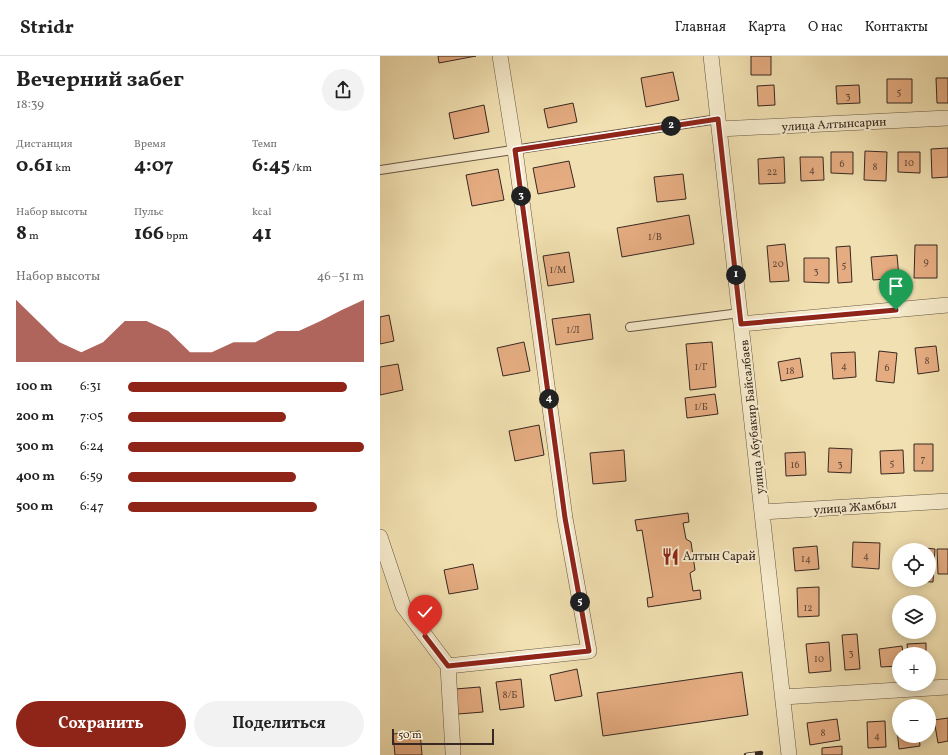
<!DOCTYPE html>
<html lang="ru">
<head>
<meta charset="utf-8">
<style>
  body { margin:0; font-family:Vollkorn,serif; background:#f2f2f2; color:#222; height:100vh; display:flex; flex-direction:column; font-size:15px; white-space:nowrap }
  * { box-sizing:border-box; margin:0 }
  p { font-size:13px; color:#767676 }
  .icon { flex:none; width:22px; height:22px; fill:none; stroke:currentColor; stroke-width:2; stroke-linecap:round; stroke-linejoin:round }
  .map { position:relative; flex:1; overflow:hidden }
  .side { display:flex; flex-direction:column; background:#fff; width:380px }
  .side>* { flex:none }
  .tools { position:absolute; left:512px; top:487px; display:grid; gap:8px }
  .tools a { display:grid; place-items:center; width:44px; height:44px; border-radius:50%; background:#fff; box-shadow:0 2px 10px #0003; font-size:20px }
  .scale { position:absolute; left:12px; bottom:10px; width:102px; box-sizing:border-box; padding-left:4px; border:2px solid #372821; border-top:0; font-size:11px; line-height:14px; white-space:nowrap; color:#372821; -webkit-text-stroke:3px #f6ebcc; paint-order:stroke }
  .pin { position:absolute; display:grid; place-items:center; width:34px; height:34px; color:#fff; margin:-41px -17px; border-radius:50% 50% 50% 0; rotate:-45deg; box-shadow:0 0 4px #0007 }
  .pin .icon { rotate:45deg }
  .km { position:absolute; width:20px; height:20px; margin:-10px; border-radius:50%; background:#222; color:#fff; font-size:11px; line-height:20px; text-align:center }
  .round { display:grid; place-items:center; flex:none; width:42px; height:42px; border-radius:21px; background:#f2f2f2 }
  .overview { display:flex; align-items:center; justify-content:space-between; height:68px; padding:0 16px }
  h1 { font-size:22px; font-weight:700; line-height:30px }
  .stats { display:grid; grid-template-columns:repeat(3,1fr); gap:6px; height:68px; padding:4px 16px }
  .stats div { display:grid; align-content:center }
  .stats b { font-size:20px; font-weight:700 }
  .stats small { font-size:11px; font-weight:400 }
  .stats p { font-size:11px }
  .chart { height:112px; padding:8px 16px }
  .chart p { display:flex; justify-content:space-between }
  .chart svg { width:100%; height:72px; margin-top:4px; fill:#8f2418; opacity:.7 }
  .button { display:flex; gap:8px; margin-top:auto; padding:8px 16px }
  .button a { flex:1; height:46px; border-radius:24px; background:#8f2418; color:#fff; font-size:16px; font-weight:700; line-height:46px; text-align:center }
  .button a+a { background:#f2f2f2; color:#222 }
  ul { padding:0 16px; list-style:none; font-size:13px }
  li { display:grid; grid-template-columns:64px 48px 1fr; align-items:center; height:30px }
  li i { height:10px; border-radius:5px; background:#8f2418 }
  header { display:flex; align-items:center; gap:24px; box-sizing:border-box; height:56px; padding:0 20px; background:#fff; border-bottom:1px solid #e0e0e0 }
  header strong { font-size:19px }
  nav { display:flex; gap:22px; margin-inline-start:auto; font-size:14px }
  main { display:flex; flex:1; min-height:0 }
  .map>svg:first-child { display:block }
</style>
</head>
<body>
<header>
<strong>Stridr</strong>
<nav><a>Главная</a><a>Карта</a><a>О нас</a><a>Контакты</a></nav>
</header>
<main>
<section class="side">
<div class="overview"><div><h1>Вечерний забег</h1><p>18:39</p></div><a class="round"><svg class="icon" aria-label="share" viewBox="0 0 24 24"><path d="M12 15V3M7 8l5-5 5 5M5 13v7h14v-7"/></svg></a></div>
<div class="stats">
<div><p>Дистанция</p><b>0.61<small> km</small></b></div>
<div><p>Время</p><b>4:07</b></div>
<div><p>Темп</p><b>6:45<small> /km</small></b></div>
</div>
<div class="stats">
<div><p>Набор высоты</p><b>8<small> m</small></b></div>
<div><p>Пульс</p><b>166<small> bpm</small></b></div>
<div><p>kcal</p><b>41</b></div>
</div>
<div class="chart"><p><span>Набор высоты</span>46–51 m</p>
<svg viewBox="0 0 160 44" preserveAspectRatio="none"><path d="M0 44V6L10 19L20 32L30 38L40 32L50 19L60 19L70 25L80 38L90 38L100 32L110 32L120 25L130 25L140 19L150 12L160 6V44z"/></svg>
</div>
<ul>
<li><b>100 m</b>6:31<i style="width:93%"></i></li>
<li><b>200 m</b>7:05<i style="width:67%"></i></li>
<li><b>300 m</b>6:24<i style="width:100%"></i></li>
<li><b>400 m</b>6:59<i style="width:71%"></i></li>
<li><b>500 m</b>6:47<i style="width:80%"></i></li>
</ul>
<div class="button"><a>Сохранить</a><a>Поделиться</a></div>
</section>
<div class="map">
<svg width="568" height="699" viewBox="0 0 568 699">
  <rect width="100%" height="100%" fill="#f1e0b1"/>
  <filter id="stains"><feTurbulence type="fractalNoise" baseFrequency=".005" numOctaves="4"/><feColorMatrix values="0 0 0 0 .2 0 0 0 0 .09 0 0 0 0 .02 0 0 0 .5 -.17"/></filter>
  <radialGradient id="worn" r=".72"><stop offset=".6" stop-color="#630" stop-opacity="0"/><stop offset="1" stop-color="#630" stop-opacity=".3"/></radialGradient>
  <path fill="#e5ac81" stroke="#372821" d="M58,0H96L59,7Z
    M371,0H391V19H371Z
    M293,16L299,44L266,51L261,22Z
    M556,22H568V47H557Z
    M507,23H532V47H507Z
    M394,29L395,49L378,50L377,30Z
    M479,29L480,47L457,48L456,30Z
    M193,47L197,66L168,72L164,53Z
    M104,49L109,76L74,83L69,57Z
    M568,92V121L552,122L551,93Z
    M485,95L507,96L506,125L484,124Z
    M451,96H473V118L451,117Z
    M518,96H540V117L518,116Z
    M404,101L405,127L379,128L378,103Z
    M420,101H443L444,124L421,125Z
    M189,105L195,131L158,138L153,112Z
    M118,113L124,144L92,150L86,119Z
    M303,118L306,143L277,146L274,121Z
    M309,159L314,188L242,201L237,172Z
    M405,188L409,225L390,226L387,190Z
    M535,189H557V222H534Z
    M470,190L472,226L458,227L456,191Z
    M189,196L194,226L168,230L163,200Z
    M517,199L519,222L493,224L491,201Z
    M424,202H449V227L424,226Z
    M210,258L213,283L176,289L172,263Z
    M9,259L14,285L0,288V261Z
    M144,286L150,315L123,320L117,292Z
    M332,286L336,331L310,334L306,288Z
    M556,290L559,315L538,318L535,292Z
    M499,295L517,297L514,327L496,325Z
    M475,296L476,321L453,323L451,297Z
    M420,302L423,321L401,325L398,306Z
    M18,308L23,334L0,339V311Z
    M335,338L338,358L307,362L305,342Z
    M159,369L164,399L135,405L129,375Z
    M534,388H553V415H534Z
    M449,392L472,393L471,417L448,416Z
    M244,394L246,425L213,428L210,397Z
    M523,394L524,417L501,418L500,395Z
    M425,396L426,419L406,420L405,397Z
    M308,457L309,466L303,467L306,483L311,486L315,514L310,517L313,535L320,534L321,543L268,551L267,542L273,541L262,474L257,475L255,464Z
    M473,486L500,487L499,513L472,511Z
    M437,490L439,513L415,515L413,492Z
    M534,491L555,493L553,526L532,525L549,524V494H534Z
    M557,493H568V518H558Z
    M93,508L98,533L69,538L64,514Z
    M439,531V560L418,561L417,532Z
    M477,578L480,613L465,614L462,579Z
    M449,586L451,615L429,617L426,588Z
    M546,587V598H528L527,588Z
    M522,590L523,598H519V610L501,611L499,593Z
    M197,613L202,640L175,645L170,619Z
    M362,616L368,659L223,680L217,637Z
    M141,623L144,651L120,654L116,626Z
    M100,631L103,656L78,658L75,633Z
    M519,662V680H539L540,690L519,693L516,663Z
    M568,662V685L558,687L554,664Z
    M457,663L460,684L430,689L427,667Z
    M505,665L506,691L488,692L487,666Z
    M40,675L42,699H15L13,678Z
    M462,690V699H442V692Z"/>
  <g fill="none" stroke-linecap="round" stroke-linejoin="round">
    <defs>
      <path id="lane" d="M0,114L338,63
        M250,271L360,257"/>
      <path id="street" d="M331,0L409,699
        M339,73L568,62
        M361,268L568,249
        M382,456L568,445
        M0,481L23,550L68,610L73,696
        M68,610L209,595L185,462L135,94L120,0
        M403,641L568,631"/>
    </defs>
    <use href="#lane" stroke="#665645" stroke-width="10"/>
    <use href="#street" stroke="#665645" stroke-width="16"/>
    <use href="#lane" stroke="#f6ebcc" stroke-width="8"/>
    <use href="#street" stroke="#f6ebcc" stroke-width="15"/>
    <defs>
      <path id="rail" d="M366,699L381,697"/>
    </defs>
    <use href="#rail" stroke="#372821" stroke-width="4.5"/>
    <use href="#rail" stroke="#f6ebcc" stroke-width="3" stroke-dasharray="9" stroke-linecap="butt"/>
  </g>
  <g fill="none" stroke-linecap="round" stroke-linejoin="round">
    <defs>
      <path id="route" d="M45,580L68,610L209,595L185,462L135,94L338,63L361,268L516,254"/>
    </defs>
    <use href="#route" stroke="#fff" stroke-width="8"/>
    <use href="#route" stroke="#8f2418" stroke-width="5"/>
  </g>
  <defs>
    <symbol id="restaurant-bare" viewBox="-9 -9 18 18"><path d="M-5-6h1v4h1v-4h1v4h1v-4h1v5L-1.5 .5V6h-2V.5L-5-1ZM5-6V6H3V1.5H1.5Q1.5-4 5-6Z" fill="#8f2418" stroke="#f6ebcc" stroke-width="2.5" paint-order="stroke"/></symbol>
  </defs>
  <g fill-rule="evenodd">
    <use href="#restaurant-bare" x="278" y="488" width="25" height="25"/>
  </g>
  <g text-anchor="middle" stroke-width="4" stroke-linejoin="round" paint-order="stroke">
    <g font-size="10" fill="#624939">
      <text x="519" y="39">5</text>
      <text x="468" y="43">3</text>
      <text x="529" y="110">10</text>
      <text x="462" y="111">6</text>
      <text x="495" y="114">8</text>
      <text x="432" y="117">4</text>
      <text x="392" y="119">22</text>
      <text x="275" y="184">1/В</text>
      <text x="546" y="209">9</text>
      <text x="398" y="211">20</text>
      <text x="464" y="212">5</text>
      <text x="178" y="217">1/М</text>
      <text x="436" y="218">3</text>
      <text x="193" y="277">1/Л</text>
      <text x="547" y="308">8</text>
      <text x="464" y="313">4</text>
      <text x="321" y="314">1/Г</text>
      <text x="507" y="315">6</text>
      <text x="410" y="318">18</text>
      <text x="321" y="354">1/Б</text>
      <text x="543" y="406">7</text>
      <text x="512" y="410">5</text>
      <text x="460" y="411">3</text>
      <text x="415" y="412">16</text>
      <text x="486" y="503">4</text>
      <text x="426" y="506">14</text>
      <text x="428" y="555">12</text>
      <text x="471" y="600">3</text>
      <text x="439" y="606">10</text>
      <text x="130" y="642">8/Б</text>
      <text x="443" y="680">8</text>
      <text x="497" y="683">4</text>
    </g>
    <g font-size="12" fill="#372821" stroke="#f6ebcc">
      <text transform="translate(454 68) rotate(-3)" y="4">улица Алтынсарин</text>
      <text transform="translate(372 361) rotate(-96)" y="4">улица Абубакир Байсалбаев</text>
      <text transform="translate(475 451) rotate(-4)" y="4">улица Жамбыл</text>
    </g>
    <g font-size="12" fill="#372821" stroke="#f6ebcc" text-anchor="start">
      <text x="303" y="504">Алтын Сарай</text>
    </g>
  </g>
  <rect width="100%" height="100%" filter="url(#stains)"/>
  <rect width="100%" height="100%" fill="url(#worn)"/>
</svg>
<div class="tools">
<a><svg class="icon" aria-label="locate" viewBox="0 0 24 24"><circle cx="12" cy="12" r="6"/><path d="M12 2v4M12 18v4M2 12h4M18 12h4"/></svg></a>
<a><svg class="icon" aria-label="layers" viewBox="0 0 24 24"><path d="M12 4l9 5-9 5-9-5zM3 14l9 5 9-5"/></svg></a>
<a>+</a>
<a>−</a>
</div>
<div class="scale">50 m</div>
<div class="pin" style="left:516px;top:254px;background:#1e9e55"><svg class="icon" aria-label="arrive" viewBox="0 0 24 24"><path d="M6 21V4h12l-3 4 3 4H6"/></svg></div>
<div class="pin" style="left:45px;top:580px;background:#d93025"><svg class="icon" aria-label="check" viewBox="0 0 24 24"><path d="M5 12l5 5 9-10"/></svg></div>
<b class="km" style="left:356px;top:219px">1</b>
<b class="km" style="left:291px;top:70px">2</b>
<b class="km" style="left:141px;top:140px">3</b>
<b class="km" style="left:169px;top:343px">4</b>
<b class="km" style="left:200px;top:546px">5</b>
</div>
</main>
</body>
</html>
